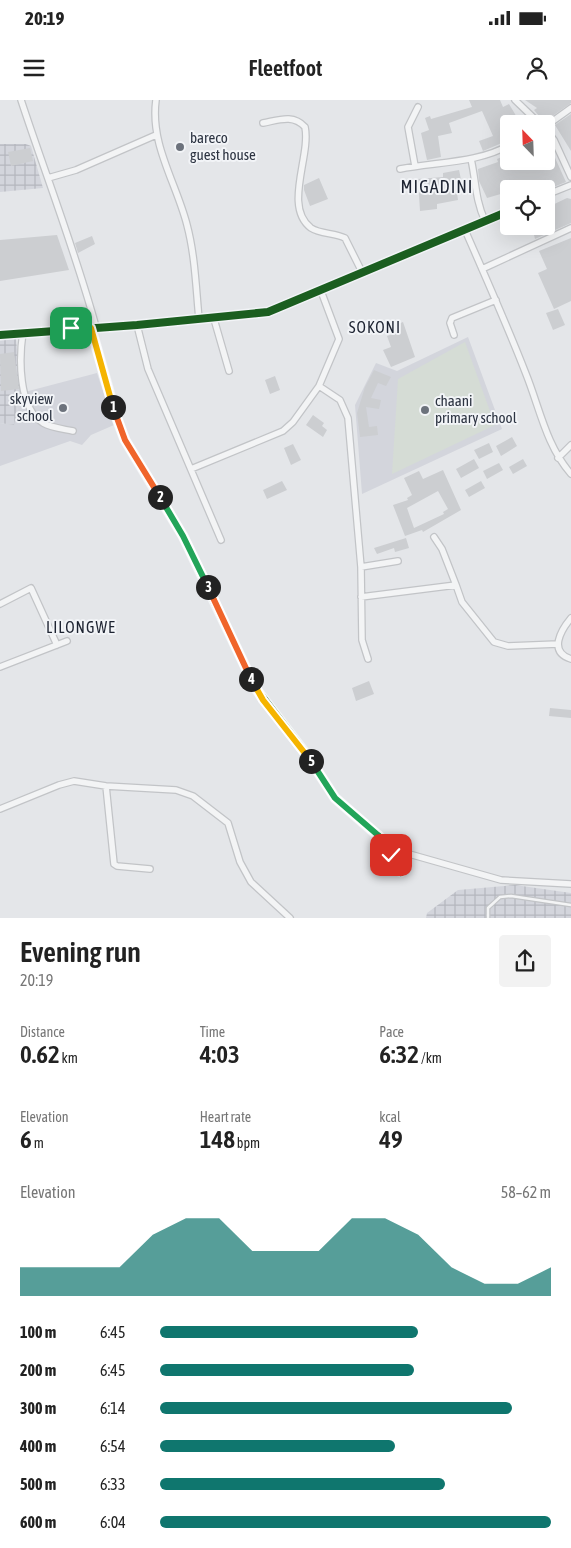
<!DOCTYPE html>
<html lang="en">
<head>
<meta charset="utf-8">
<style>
  body { margin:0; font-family:"Asap Condensed",sans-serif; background:#f2f2f2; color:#222; height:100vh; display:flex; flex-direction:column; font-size:19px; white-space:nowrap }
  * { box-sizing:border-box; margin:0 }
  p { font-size:16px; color:#767676 }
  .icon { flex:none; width:28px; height:28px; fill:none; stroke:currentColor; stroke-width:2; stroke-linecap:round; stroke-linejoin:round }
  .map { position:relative; height:818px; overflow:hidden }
  .side { display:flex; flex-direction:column; background:#fff; flex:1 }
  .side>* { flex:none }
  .needle { width:32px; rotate:337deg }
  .fabs { position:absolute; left:500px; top:15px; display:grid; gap:10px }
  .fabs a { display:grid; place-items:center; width:55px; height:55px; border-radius:5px; background:#fff; box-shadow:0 5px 20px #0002; font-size:25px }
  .pin { position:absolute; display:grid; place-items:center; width:42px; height:42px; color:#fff; margin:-21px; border-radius:10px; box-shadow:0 2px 8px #0006 }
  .km { position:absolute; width:25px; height:25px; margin:-12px; border-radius:50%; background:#222; color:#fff; font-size:14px; line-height:25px; text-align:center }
  .round { display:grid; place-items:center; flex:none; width:52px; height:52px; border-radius:5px; background:#f2f2f2 }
  .overview { display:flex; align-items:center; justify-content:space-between; height:85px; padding:0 20px }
  h1 { font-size:28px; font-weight:600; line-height:38px }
  .metrics { display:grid; grid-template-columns:repeat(3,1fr); gap:8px; height:85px; padding:5px 20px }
  .metrics div { display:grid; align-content:center }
  .metrics b { font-size:25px; font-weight:600 }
  .metrics small { font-size:14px; font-weight:400 }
  .metrics p { font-size:14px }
  .chart { height:140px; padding:10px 20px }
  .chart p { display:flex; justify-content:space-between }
  .chart svg { width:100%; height:90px; margin-top:5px; fill:#0f766e; opacity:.7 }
  ul { padding:0 20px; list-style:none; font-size:16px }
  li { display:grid; grid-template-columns:80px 60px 1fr; align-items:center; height:38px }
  li i { height:12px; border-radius:6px; background:#0f766e }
  .status { display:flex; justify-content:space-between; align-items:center; height:35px; padding:0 25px; background:#fff; direction:ltr }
  .status svg { height:14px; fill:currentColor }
  header { display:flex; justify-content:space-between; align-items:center; height:65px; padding:0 20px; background:#fff; font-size:22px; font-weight:600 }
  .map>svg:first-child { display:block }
</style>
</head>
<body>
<div class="status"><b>20:19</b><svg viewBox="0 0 49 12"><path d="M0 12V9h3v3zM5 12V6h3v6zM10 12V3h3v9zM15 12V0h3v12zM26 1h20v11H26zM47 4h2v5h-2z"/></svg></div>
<header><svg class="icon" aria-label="menu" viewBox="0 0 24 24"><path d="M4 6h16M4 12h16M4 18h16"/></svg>Fleetfoot<svg class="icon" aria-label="person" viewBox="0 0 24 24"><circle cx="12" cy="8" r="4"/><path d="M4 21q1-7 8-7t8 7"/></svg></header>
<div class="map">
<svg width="571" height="818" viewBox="0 0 571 818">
  <defs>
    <pattern id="industrial-grid" width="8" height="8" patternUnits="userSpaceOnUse" patternTransform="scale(1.25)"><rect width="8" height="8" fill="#d3d5dc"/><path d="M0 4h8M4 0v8" fill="none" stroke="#b5b7be"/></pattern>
  </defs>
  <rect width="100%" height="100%" fill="#e4e6e9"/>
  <path fill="#d3d5dc" d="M468,237L502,329L362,394L355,305L376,263L397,271Z
    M97,273L114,325L91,335L82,345L70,341L0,366V323L14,325L21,293Z"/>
  <path fill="url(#industrial-grid)" d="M0,44H26L31,46L43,88L0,92Z
    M16,239L21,293L14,325L0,323V240Z
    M515,785L571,793V818H426L427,813L458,790Z"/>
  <path fill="#d5dcd5" d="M465,242L495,325L392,374L398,279Z"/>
  <path fill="#ccced1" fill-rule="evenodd" d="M469,0H500L503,7L509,4L521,24H509V40L483,51L479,41L493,36L482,11L449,23L452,33L438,36L441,57L427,60L421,33L429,30L425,18L430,16L431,19L472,7Z
    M525,0H571V3L544,22L534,10L537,8Z
    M571,14V51L555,25Z
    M546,38L566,82L546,90L503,89L504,93L487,98L479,81L478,69L498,62L497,59L509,54V61H546Z
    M30,48L33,61L11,66L8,52Z
    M459,70L462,84L456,85L458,100L437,104V109L420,111L418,79L443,77V73Z
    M319,78L328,99L310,106L304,90V85Z
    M567,98L571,99V123L535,139L532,126H546V108Z
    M57,135L69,170L0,181V140Z
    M92,136L95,144L78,153L75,143Z
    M571,138V201L554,209L538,173L547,169L539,151Z
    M558,209L565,225L553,230L546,213Z
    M403,222L415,257L391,267L383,250L391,247L387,236L396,233L393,226Z
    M14,252L19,289L1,291L0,254Z
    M374,270L391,277L386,286L378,283L371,298L381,300L379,309L366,307L369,327L377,326L378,335L360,337L357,313L365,287Z
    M275,276L280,290L270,294L265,280Z
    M313,315L324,323L322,326L327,330L323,337L306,325Z
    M512,337L517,346L501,356L496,346Z
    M489,343L493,352L479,359L474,350Z
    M293,344L301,360L291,365L284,348Z
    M474,359L479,368L461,378L456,369Z
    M523,359L527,366L513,374L509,367Z
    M499,363L503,370L487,379L483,371Z
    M443,370L461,410L423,432L422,430L405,436L393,405L408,400L407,398L412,395L404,378L419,371L423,379ZM438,391L448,409L443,412L444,414L414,428L407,408Z
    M282,381L287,390L267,399L263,390Z
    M481,381L485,388L469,397L465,390Z
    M406,438L409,448L395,452L394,448L377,454L374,448Z
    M369,581L374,594L356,601L352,588Z
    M550,608L571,610V618L549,616Z"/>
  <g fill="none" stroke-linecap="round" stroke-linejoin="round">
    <defs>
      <path id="service" d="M488,818V808L500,797L511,796L571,805"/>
      <path id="minor" d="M21,0C46,76 75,150 96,227
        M156,0C150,45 176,82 187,125C195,155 196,188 199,219
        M515,0L540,24
        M263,23C279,20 293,14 305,27C311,56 283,107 311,128C320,134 335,133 345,138L362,172
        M546,26L571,8
        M546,30L554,40L571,77
        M471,59C476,81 475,99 485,121
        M415,66L408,27L418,7
        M400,69C434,62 480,63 509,45
        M48,78L76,70L156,35
        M546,95L571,85
        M465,130C486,178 507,225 526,274C540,309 546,345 571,374
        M482,169L571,128
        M214,219L229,271
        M137,225L148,269L221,440
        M91,228L116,316L125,340L183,436L256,589L309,658L335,698L382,739L401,772
        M23,232C19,258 18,308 43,323C52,328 64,329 73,331
        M0,235L137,225L268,212L509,111
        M454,235L450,223L452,218L496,200
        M319,286L340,300L348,318L361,467L362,540L368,559
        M558,358L571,345
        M191,369L283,331L293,322L319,286L339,239L321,191
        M434,437L442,449L456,485
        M361,467L398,461
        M361,497L456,485L462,502L494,542L508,546L558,544
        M0,504L31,488L57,545
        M571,518C561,530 548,552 571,559
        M0,567L67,541
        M106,686L114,764L117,766L150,769
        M0,709L59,685L74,681L106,686L176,690L193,696L228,723L240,762L251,782L290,818
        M388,748L501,780L571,784"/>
    </defs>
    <use href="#service" stroke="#c2c4c7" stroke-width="5"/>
    <use href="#minor" stroke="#c2c4c7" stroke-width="8"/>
    <use href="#service" stroke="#f3f4f5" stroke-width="2.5"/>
    <use href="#minor" stroke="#f3f4f5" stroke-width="5.5"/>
    <defs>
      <path id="cycleway" d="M91,228L116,316L125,340L183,436L256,589L309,658L335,698L382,739L401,772
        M0,235L137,225L268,212L509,111"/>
    </defs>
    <use href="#cycleway" stroke="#f2f4f7" stroke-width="11"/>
    <use href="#cycleway" stroke="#1b5e20" stroke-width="8"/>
  </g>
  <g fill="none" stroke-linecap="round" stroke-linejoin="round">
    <defs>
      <path id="split-1" d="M71,228H91L113,307"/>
      <path id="split-2" d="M113,307L125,340L160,397"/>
      <path id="split-3" d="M160,397L183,436L208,487"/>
      <path id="split-4" d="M208,487L251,579"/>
      <path id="split-5" d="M251,579L263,600L311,661"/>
      <path id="split-6" d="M311,661L335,698L379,736"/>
      <path id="split-7" d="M379,736L391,755"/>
    </defs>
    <use href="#split-1" stroke="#fff" stroke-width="10"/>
    <use href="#split-2" stroke="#fff" stroke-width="10"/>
    <use href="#split-3" stroke="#fff" stroke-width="10"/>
    <use href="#split-4" stroke="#fff" stroke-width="10"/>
    <use href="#split-5" stroke="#fff" stroke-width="10"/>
    <use href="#split-6" stroke="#fff" stroke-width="10"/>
    <use href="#split-7" stroke="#fff" stroke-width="10"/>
    <use href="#split-1" stroke="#f5b400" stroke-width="6"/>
    <use href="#split-2" stroke="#f0652b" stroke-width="6"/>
    <use href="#split-3" stroke="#22a559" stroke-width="6"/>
    <use href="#split-4" stroke="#f0652b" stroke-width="6"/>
    <use href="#split-5" stroke="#f5b400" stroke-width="6"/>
    <use href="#split-6" stroke="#22a559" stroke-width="6"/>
    <use href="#split-7" stroke="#22a559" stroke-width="6"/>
  </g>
  <g fill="#6c727c" stroke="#f2f4f7" stroke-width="2">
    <circle cx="180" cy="47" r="5"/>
    <circle cx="63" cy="308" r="5"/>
    <circle cx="425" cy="310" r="5"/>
  </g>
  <g text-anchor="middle" stroke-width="4" stroke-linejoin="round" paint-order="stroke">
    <g font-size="15" fill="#2c3341" stroke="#f2f4f7" text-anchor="start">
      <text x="190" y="43">bareco<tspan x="190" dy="17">guest house</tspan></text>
      <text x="53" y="304" text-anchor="end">skyview<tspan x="53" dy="17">school</tspan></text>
      <text x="435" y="306">chaani<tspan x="435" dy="17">primary school</tspan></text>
    </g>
    <g font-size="16" letter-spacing="1" fill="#1e2432" stroke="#f2f4f7">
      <text x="375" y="233">SOKONI</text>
      <text x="81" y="533">LILONGWE</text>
    </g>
    <g font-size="18" letter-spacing="1" fill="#1e2432" stroke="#f2f4f7">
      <text x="437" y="93">MIGADINI</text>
    </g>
  </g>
</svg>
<div class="fabs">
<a><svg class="needle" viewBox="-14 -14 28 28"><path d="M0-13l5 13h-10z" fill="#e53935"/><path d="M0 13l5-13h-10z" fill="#767676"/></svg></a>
<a><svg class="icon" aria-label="locate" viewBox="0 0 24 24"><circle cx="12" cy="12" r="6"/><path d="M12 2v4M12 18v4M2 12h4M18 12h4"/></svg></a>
</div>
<div class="pin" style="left:71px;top:228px;background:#1e9e55"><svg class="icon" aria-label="arrive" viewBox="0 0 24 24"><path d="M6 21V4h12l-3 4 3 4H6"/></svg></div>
<div class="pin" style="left:391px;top:755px;background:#d93025"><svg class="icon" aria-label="check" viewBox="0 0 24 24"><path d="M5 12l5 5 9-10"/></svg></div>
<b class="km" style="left:113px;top:307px">1</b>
<b class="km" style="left:160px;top:397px">2</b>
<b class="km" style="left:208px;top:487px">3</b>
<b class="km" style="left:251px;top:579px">4</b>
<b class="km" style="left:311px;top:661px">5</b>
</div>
<section class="side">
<div class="overview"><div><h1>Evening run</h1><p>20:19</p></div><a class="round"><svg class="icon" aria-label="share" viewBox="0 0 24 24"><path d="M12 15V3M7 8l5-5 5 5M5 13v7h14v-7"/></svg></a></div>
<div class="metrics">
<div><p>Distance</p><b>0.62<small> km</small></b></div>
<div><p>Time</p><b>4:03</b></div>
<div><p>Pace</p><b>6:32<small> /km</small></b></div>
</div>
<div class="metrics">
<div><p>Elevation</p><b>6<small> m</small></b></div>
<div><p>Heart rate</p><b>148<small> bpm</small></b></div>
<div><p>kcal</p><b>49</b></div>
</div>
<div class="chart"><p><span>Elevation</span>58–62 m</p>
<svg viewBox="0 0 160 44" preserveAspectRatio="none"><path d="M0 44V30L10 30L20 30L30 30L40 14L50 6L60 6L70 22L80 22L90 22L100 6L110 6L120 14L130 30L140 38L150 38L160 30V44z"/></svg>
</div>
<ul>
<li><b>100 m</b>6:45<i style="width:66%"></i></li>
<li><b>200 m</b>6:45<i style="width:65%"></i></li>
<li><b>300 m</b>6:14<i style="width:90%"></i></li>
<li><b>400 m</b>6:54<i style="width:60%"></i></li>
<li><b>500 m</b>6:33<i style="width:73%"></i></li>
<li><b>600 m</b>6:04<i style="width:100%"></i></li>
</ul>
</section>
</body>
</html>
